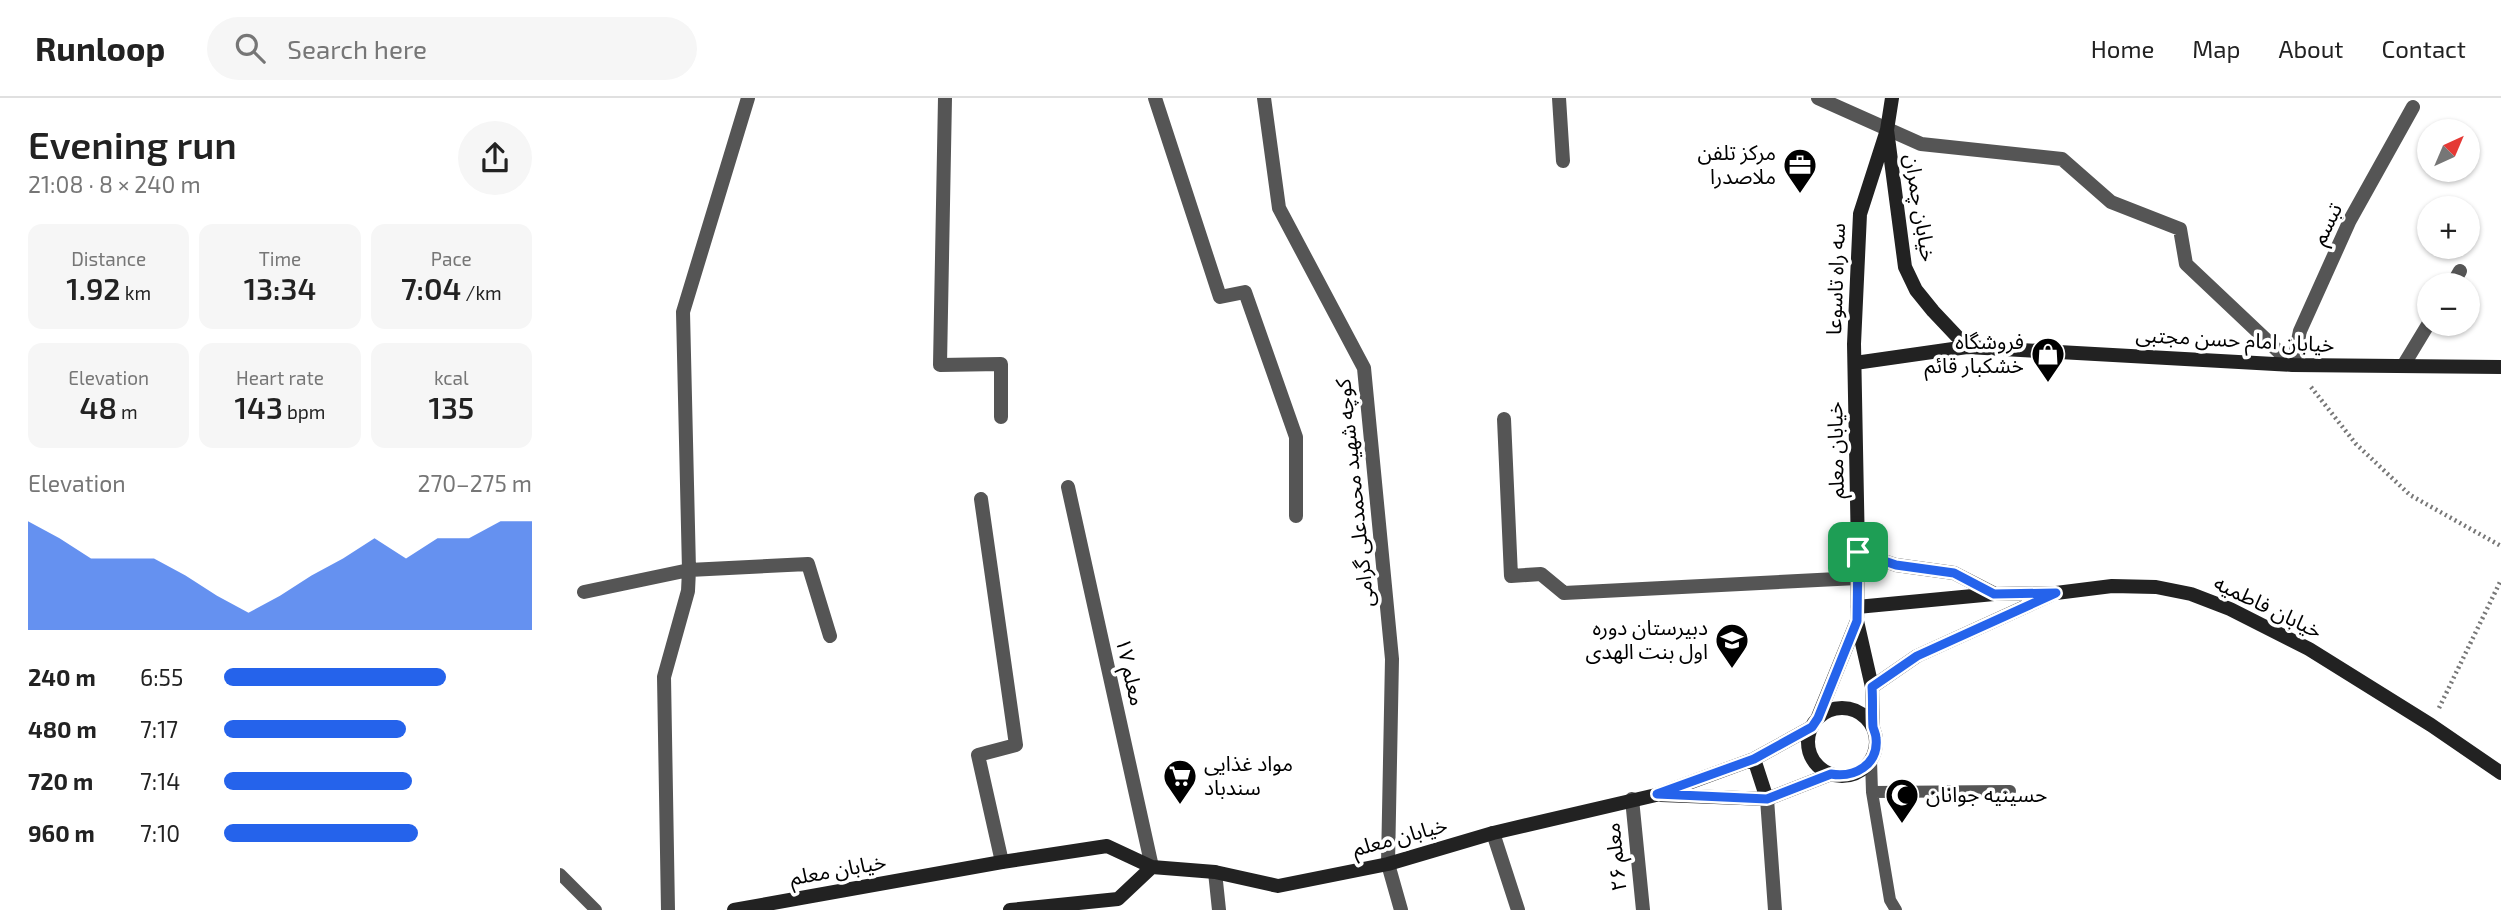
<!DOCTYPE html>
<html lang="en">
<head>
<meta charset="utf-8">
<style>
  body { margin:0; font-family:"Exo 2","Noto Sans Arabic",sans-serif; background:#f6f6f6; color:#222; height:100vh; display:flex; flex-direction:column; font-size:26px; white-space:nowrap }
  * { box-sizing:border-box; margin:0 }
  p { font-size:23px; color:#767676 }
  .icon { flex:none; width:38px; height:38px; fill:none; stroke:currentColor; stroke-width:2; stroke-linecap:round; stroke-linejoin:round }
  .map { position:relative; flex:1; overflow:hidden }
  .details { display:flex; flex-direction:column; background:#fff; width:560px }
  .details>* { flex:none }
  .needle { width:46px; rotate:44deg }
  .fabs { position:absolute; left:1857px; top:21px; display:grid; gap:14px }
  .fabs a { display:grid; place-items:center; width:63px; height:63px; border-radius:50%; background:#fff; box-shadow:0 2px 5px #0004; font-size:35px }
  .pin { position:absolute; display:grid; place-items:center; width:60px; height:60px; color:#fff; margin:-30px; border-radius:14px; box-shadow:0 4px 10px #0006 }
  .round { display:grid; place-items:center; flex:none; width:74px; height:74px; border-radius:37px; background:#f6f6f6 }
  .head { display:flex; align-items:center; justify-content:space-between; height:119px; padding:0 28px }
  h1 { font-size:38px; font-weight:600; line-height:52px }
  .stats { display:grid; grid-template-columns:repeat(3,1fr); gap:10px; height:119px; padding:7px 28px }
  .stats div { display:grid; align-content:center; border-radius:14px; background:#f6f6f6; text-align:center }
  .stats b { font-size:30px; font-weight:600 }
  .stats small { font-size:19px; font-weight:400 }
  .stats p { font-size:19px }
  .chart { height:196px; padding:14px 28px }
  .chart p { display:flex; justify-content:space-between }
  .chart svg { width:100%; height:126px; margin-top:7px; fill:#2563eb; opacity:.7 }
  ul { padding:0 28px; list-style:none; font-size:23px }
  li { display:grid; grid-template-columns:112px 84px 1fr; align-items:center; height:52px }
  li i { height:18px; border-radius:9px; background:#2563eb }
  header { display:flex; align-items:center; gap:42px; box-sizing:border-box; height:98px; padding:0 35px; background:#fff; border-bottom:2px solid #e0e0e0 }
  header strong { font-size:33px }
  nav { display:flex; gap:38px; margin-inline-start:auto; font-size:24px }
  .search { width:490px; height:63px; background:#f6f6f6; display:flex; align-items:center; gap:18px; box-sizing:border-box; padding:0 24px; border-radius:38px; color:#767676; font-size:26px }
  main { display:flex; flex:1; min-height:0 }
  .map>svg:first-child { display:block }
</style>
</head>
<body>
<header>
<strong>Runloop</strong>
<div class="search"><svg class="icon" aria-label="search" viewBox="0 0 24 24"><circle cx="10" cy="10" r="6"/><path d="M15 15l6 6"/></svg>Search here</div>
<nav><a>Home</a><a>Map</a><a>About</a><a>Contact</a></nav>
</header>
<main>
<section class="details">
<div class="head"><div><h1>Evening run</h1><p>21:08 · 8 × 240 m</p></div><a class="round"><svg class="icon" aria-label="share" viewBox="0 0 24 24"><path d="M12 15V3M7 8l5-5 5 5M5 13v7h14v-7"/></svg></a></div>
<div class="stats">
<div><p>Distance</p><b>1.92<small> km</small></b></div>
<div><p>Time</p><b>13:34</b></div>
<div><p>Pace</p><b>7:04<small> /km</small></b></div>
</div>
<div class="stats">
<div><p>Elevation</p><b>48<small> m</small></b></div>
<div><p>Heart rate</p><b>143<small> bpm</small></b></div>
<div><p>kcal</p><b>135</b></div>
</div>
<div class="chart"><p><span>Elevation</span>270–275 m</p>
<svg viewBox="0 0 160 44" preserveAspectRatio="none"><path d="M0 44V6L10 12L20 19L30 19L40 19L50 25L60 32L70 38L80 32L90 25L100 19L110 12L120 19L130 12L140 12L150 6L160 6V44z"/></svg>
</div>
<ul>
<li><b>240 m</b>6:55<i style="width:72%"></i></li>
<li><b>480 m</b>7:17<i style="width:59%"></i></li>
<li><b>720 m</b>7:14<i style="width:61%"></i></li>
<li><b>960 m</b>7:10<i style="width:63%"></i></li>
</ul>
</section>
<div class="map">
<svg width="1941" height="812" viewBox="0 0 1941 812">
  <rect width="100%" height="100%" fill="#fff"/>
  <g fill="none" stroke-linecap="round" stroke-linejoin="round">
    <path stroke="#777" stroke-width="4.5" stroke-dasharray="2 3.5" stroke-linecap="butt" d="M1751,289L1796,346L1850,397L1941,448
      M1879,610L1941,482"/>
    <path stroke="#555" stroke-width="12" d="M1311,662L1312,694L1330,802L1336,812
      M1312,694L1450,693
      M0,776L36,812"/>
    <path stroke="#555" stroke-width="14" d="M385,0L380,267L441,266V319
      M595,0L660,199L685,194L736,339V418
      M704,0L719,110L804,270L832,561L828,766L841,812
      M999,0L1003,63
      M1258,0L1361,46L1502,61L1551,104L1620,131L1626,166L1733,267
      M1892,187L1900,173
      M1733,267L1740,233L1790,122L1853,9
      M1843,268L1869,225
      M944,321L951,478L981,476L1004,495L1297,480
      M508,389L592,769
      M421,401L456,647L418,657L442,764
      M24,494L129,472L248,466L270,538
      M1072,701L1083,812
      M933,735L958,812
      M655,774L659,812
      M108,812L104,579L128,493L129,472L123,214L188,0"/>
    <path stroke="#555" stroke-width="14" d="M1207,701L1215,812"/>
    <path stroke="#222" stroke-width="14" d="M1332,0L1327,32L1345,169L1356,192L1373,213L1407,249
      M1295,265L1407,249L1733,267L1941,269
      M1298,454L1336,467L1394,475L1433,495
      M1297,509L1434,496L1496,495L1552,488L1596,489L1631,496L1670,511L1749,551L1871,627L1941,675
      M1312,589L1357,558L1491,497
      M1248 644a34 34 0 1 1 68 0a34 34 0 1 1-68 0Z
      M1258,619L1297,523
      M1313,630L1312,589L1297,523L1298,454L1294,246L1300,116L1327,32
      M1194,661L1207,701
      M1101,697L1207,701L1271,676
      M174,812L442,764L547,748L592,769L655,774L718,788L828,766L933,735L1096,697L1194,661L1252,629
      M450,812L558,801L592,769"/>
  </g>
  <g fill="none" stroke-linecap="round" stroke-linejoin="round">
    <defs>
      <path id="route" d="M1298,454L1336,467L1394,475L1434,496L1496,495L1357,558L1312,589C1313,602 1312,616 1313,629C1314,633 1316,636 1316,640C1319,667 1294,680 1271,676L1207,701L1097,696L1194,661L1252,629L1258,620L1297,523Z"/>
    </defs>
    <use href="#route" stroke="#fff" stroke-width="14"/>
    <use href="#route" stroke="#2563eb" stroke-width="9"/>
  </g>
  <defs>
    <symbol id="office-pin" viewBox="-11 -11 22 30"><path d="M0 17L-7.5 6A9.5 9.5 0 1 1 7.5 6Z" fill="#000" stroke="#fff"/><path d="M-6-3h4V-5.5h4V-3h4V5H-6ZM-1-4.5V-3h2v-1.5ZM-6 0V1H6V0Z" fill="#fff"/></symbol>
    <symbol id="shop-pin" viewBox="-11 -11 22 30"><path d="M0 17L-7.5 6A9.5 9.5 0 1 1 7.5 6Z" fill="#000" stroke="#fff"/><path d="M-5-2.5h2.3a2.7 3.5 0 0 1 5.4 0H5L5.5 6h-11ZM-1.5-2.5h3a1.5 2.3 0 0 0-3 0Z" fill="#fff"/></symbol>
    <symbol id="school-pin" viewBox="-11 -11 22 30"><path d="M0 17L-7.5 6A9.5 9.5 0 1 1 7.5 6Z" fill="#000" stroke="#fff"/><path d="M0-5L7-2L0 1L-7-2ZM-4 1L0 2.5L4 1V4Q0 6-4 4Z" fill="#fff"/></symbol>
    <symbol id="supermarket-pin" viewBox="-11 -11 22 30"><path d="M0 17L-7.5 6A9.5 9.5 0 1 1 7.5 6Z" fill="#000" stroke="#fff"/><path d="M-6-5.5h2.5l.6 2H6L4.5 2H-2.5L-4.4-4H-6ZM-1.5 3.2a1.3 1.3 0 1 0 .1 0ZM3 3.2a1.3 1.3 0 1 0 .1 0Z" fill="#fff"/></symbol>
    <symbol id="mosque-pin" viewBox="-11 -11 22 30"><path d="M0 17L-7.5 6A9.5 9.5 0 1 1 7.5 6Z" fill="#000" stroke="#fff"/><path d="M3.5-4.9A6 6 0 1 0 3.5 4.9A5 5 0 1 1 3.5-4.9Z" fill="#fff"/></symbol>
  </defs>
  <g fill-rule="evenodd">
    <use href="#office-pin" x="1221" y="48" width="38" height="52"/>
    <use href="#shop-pin" x="1469" y="237" width="38" height="52"/>
    <use href="#school-pin" x="1153" y="523" width="38" height="52"/>
    <use href="#supermarket-pin" x="601" y="659" width="38" height="52"/>
    <use href="#mosque-pin" x="1323" y="678" width="38" height="52"/>
  </g>
  <g text-anchor="middle" stroke-width="7" stroke-linejoin="round" paint-order="stroke">
    <g font-size="21" fill="#000" stroke="#fff" text-anchor="end">
      <text x="1216" y="62">مرکز تلفن<tspan x="1216" dy="24">ملاصدرا</tspan></text>
      <text x="1464" y="251">فروشگاه<tspan x="1464" dy="24">خشکبار قائم</tspan></text>
      <text x="1148" y="537">دبیرستان دوره<tspan x="1148" dy="24">اول بنت الهدی</tspan></text>
      <text x="644" y="673" text-anchor="start">مواد غذایی<tspan x="644" dy="24">سندباد</tspan></text>
      <text x="1366" y="704" text-anchor="start">حسینیه جوانان</text>
    </g>
    <g font-size="21" fill="#000" stroke="#fff">
      <text transform="translate(1360 110) rotate(81)" y="7">خیابان چمران</text>
      <text transform="translate(1767 126) rotate(-64)" y="7">تبسم</text>
      <text transform="translate(1276 181) rotate(-88)" y="7">سه راه تاسوعا</text>
      <text transform="translate(1675 242) rotate(3)" y="7">خیابان امام حسن مجتبی</text>
      <text transform="translate(1276 352) rotate(-91)" y="7">خیابان معلم</text>
      <text transform="translate(795 395) rotate(-96)" y="7">کوچه شهید محمدعلی گرامی</text>
      <text transform="translate(1708 509) rotate(26)" y="7">خیابان فاطمیه</text>
      <text transform="translate(570 574) rotate(77)" y="7">معلم ۱۷</text>
      <text transform="translate(840 739) rotate(-15)" y="7">خیابان معلم</text>
      <text transform="translate(1056 759) rotate(-96)" y="7">معلم ۲۶</text>
      <text transform="translate(278 772) rotate(-10)" y="7">خیابان معلم</text>
    </g>
  </g>
</svg>
<div class="fabs">
<a><svg class="needle" viewBox="-14 -14 28 28"><path d="M0-13l5 13h-10z" fill="#e53935"/><path d="M0 13l5-13h-10z" fill="#767676"/></svg></a>
<a>+</a>
<a>−</a>
</div>
<div class="pin" style="left:1298px;top:454px;background:#1e9e55"><svg class="icon" aria-label="arrive" viewBox="0 0 24 24"><path d="M6 21V4h12l-3 4 3 4H6"/></svg></div>
</div>
</main>
</body>
</html>
